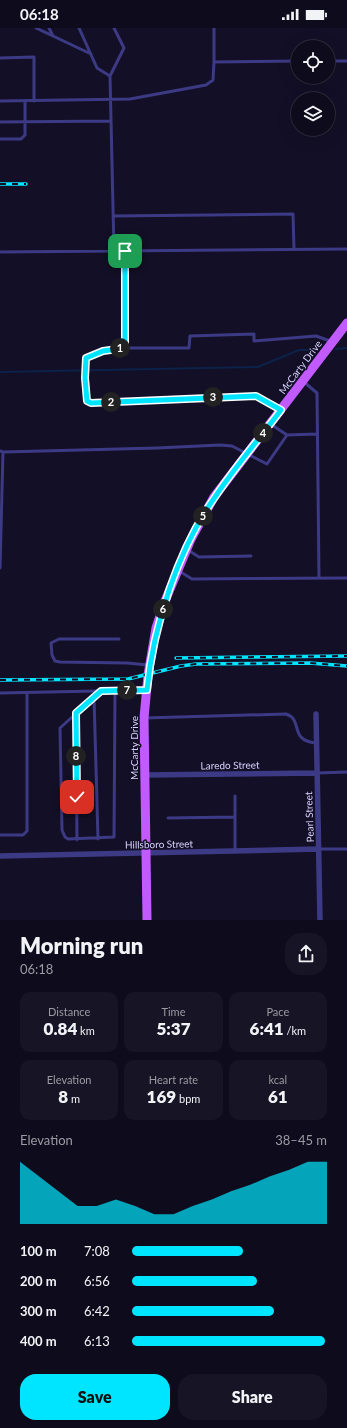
<!DOCTYPE html>
<html lang="en">
<head>
<meta charset="utf-8">
<style>
  body { margin:0; font-family:Lato,sans-serif; background:#171425; color:#f1f3f6; height:100vh; display:flex; flex-direction:column; font-size:15px; white-space:nowrap }
  * { box-sizing:border-box; margin:0 }
  p { font-size:13px; color:#9b9ba3 }
  .icon { flex:none; width:22px; height:22px; fill:none; stroke:currentColor; stroke-width:2; stroke-linecap:round; stroke-linejoin:round }
  .map { position:relative; height:892px; overflow:hidden }
  .sheet { display:flex; flex-direction:column; background:#0e0b1c; flex:1 }
  .sheet>* { flex:none }
  .controls { position:absolute; left:291px; top:12px; display:grid; gap:8px }
  .controls a { display:grid; place-items:center; width:44px; height:44px; border-radius:50%; background:#0e0b1c; box-shadow:0 4px 16px #0002,0 0 0 1px #2e2b3b; font-size:20px }
  .pin { position:absolute; display:grid; place-items:center; width:34px; height:34px; color:#fff; margin:-17px; border-radius:8px; box-shadow:0 2px 6px #0006 }
  .km { position:absolute; width:20px; height:20px; margin:-10px; border-radius:50%; background:#222; color:#fff; font-size:11px; line-height:20px; text-align:center }
  .round { display:grid; place-items:center; flex:none; width:42px; height:42px; border-radius:16px; background:#171425 }
  .headline { display:flex; align-items:center; justify-content:space-between; height:68px; padding:0 20px }
  h1 { font-size:22px; font-weight:800; line-height:30px }
  .stats { display:grid; grid-template-columns:repeat(3,1fr); gap:6px; height:68px; padding:4px 20px }
  .stats div { display:grid; align-content:center; border-radius:10px; background:#171425; text-align:center }
  .stats b { font-size:17px; font-weight:800 }
  .stats small { font-size:11px; font-weight:400 }
  .stats p { font-size:11px }
  .chart { height:112px; padding:8px 20px }
  .chart p { display:flex; justify-content:space-between }
  .chart svg { width:100%; height:72px; margin-top:4px; fill:#00e5ff; opacity:.7 }
  .cta { display:flex; gap:8px; margin-top:auto; padding:8px 20px }
  .cta a { flex:1; height:46px; border-radius:16px; background:#00e5ff; color:#111; font-size:16px; font-weight:800; line-height:46px; text-align:center }
  .cta a+a { background:#171425; color:#f1f3f6 }
  ul { padding:0 20px; list-style:none; font-size:13px }
  li { display:grid; grid-template-columns:64px 48px 1fr; align-items:center; height:30px }
  li i { height:10px; border-radius:5px; background:#00e5ff }
  .status { display:flex; justify-content:space-between; align-items:center; height:28px; padding:0 20px; background:#0e0b1c; direction:ltr }
  .status svg { height:11px; fill:currentColor }
  .map>svg:first-child { display:block }
</style>
</head>
<body>
<div class="status"><b>06:18</b><svg viewBox="0 0 49 12"><path d="M0 12V9h3v3zM5 12V6h3v6zM10 12V3h3v9zM15 12V0h3v12zM26 1h20v11H26zM47 4h2v5h-2z"/></svg></div>
<div class="map">
<svg width="347" height="892" viewBox="0 0 347 892">
  <rect width="100%" height="100%" fill="#130f26"/>
  <g fill="none" stroke-linecap="round" stroke-linejoin="round">
    <path stroke="#0c2248" stroke-width="2" d="M336,321L347,320
      M0,344L258,339L299,322H315"/>
    <path stroke="#3d3a85" stroke-width="3" d="M36,0L91,26
      M49,0L53,8
      M79,0L97,40L110,48
      M214,0V34
      M0,30L34,29V73
      M328,33H347
      M0,73L130,71L206,57L213,52L214,34L298,33
      M0,94L111,93
      M0,111H21L25,107V73
      M113,188L293,186L294,221
      M114,223L110,48L124,20L114,0
      M125,223V320H189L190,308L254,306V313L316,308L330,313
      M0,224L347,221
      M125,320L103,323L86,330L85,350L87,373L91,375L256,367L280,381
      M304,354L317,365L319,550
      M272,397L287,407L317,406
      M0,423L3,424L0,540
      M3,424L157,420L220,417L232,418L267,436L287,407
      M188,522L199,529L251,528
      M179,543L192,551L347,550
      M119,611H59L51,615L52,627L55,633L60,634L127,635L148,637
      M101,663L60,700L62,802L65,809L68,811L114,809L115,663
      M0,665L145,662
      M94,669L98,811
      M76,685L77,812
      M144,690L286,686C304,692 288,712 316,715
      M317,745L347,744
      M235,768V824
      M168,790L235,789
      M0,807H23L27,803V665
      M319,821H347"/>
    <path stroke="#3d3a85" stroke-width="5.5" d="M316,686L320,892
      M144,747L317,745
      M0,828L319,821"/>
    <path stroke="#c25bff" stroke-width="9" d="M147,892L144,690L148,647L156,600L165,573L191,511L214,469L347,295"/>
    <defs>
      <path id="rail" d="M0,156H26
        M176,630L347,628
        M0,652L128,651L181,638L196,636L310,635L347,638"/>
    </defs>
    <use href="#rail" stroke="#00e5ff" stroke-width="3.5"/>
    <use href="#rail" stroke="#130f26" stroke-width="2" stroke-dasharray="6" stroke-linecap="butt"/>
  </g>
  <g fill="none" stroke-linecap="round" stroke-linejoin="round">
    <defs>
      <path id="route" d="M77,769L76,685L101,663L147,662C153,599 178,521 215,469C235,439 259,411 281,382L256,368L91,375L87,373L85,350L86,330L103,323L125,320V223"/>
    </defs>
    <use href="#route" stroke="#fff" stroke-width="8"/>
    <use href="#route" stroke="#00e5ff" stroke-width="5"/>
  </g>
  <g text-anchor="middle" stroke-width="3" stroke-linejoin="round" paint-order="stroke">
    <g font-size="10" fill="#d9d4ff" stroke="#130f26">
      <text transform="translate(300 339) rotate(-53)" y="4">McCarty Drive</text>
      <text transform="translate(134 720) rotate(-90)" y="4">McCarty Drive</text>
      <text transform="translate(230 737) rotate(-1)" y="4">Laredo Street</text>
      <text transform="translate(309 789) rotate(-92)" y="4">Pearl Street</text>
      <text transform="translate(159 816) rotate(-1)" y="4">Hillsboro Street</text>
    </g>
  </g>
</svg>
<div class="controls">
<a><svg class="icon" aria-label="locate" viewBox="0 0 24 24"><circle cx="12" cy="12" r="6"/><path d="M12 2v4M12 18v4M2 12h4M18 12h4"/></svg></a>
<a><svg class="icon" aria-label="layers" viewBox="0 0 24 24"><path d="M12 4l9 5-9 5-9-5zM3 14l9 5 9-5"/></svg></a>
</div>
<div class="pin" style="left:125px;top:223px;background:#1e9e55"><svg class="icon" aria-label="arrive" viewBox="0 0 24 24"><path d="M6 21V4h12l-3 4 3 4H6"/></svg></div>
<div class="pin" style="left:77px;top:769px;background:#d93025"><svg class="icon" aria-label="check" viewBox="0 0 24 24"><path d="M5 12l5 5 9-10"/></svg></div>
<b class="km" style="left:120px;top:320px">1</b>
<b class="km" style="left:111px;top:374px">2</b>
<b class="km" style="left:213px;top:369px">3</b>
<b class="km" style="left:263px;top:405px">4</b>
<b class="km" style="left:203px;top:488px">5</b>
<b class="km" style="left:163px;top:581px">6</b>
<b class="km" style="left:127px;top:662px">7</b>
<b class="km" style="left:76px;top:728px">8</b>
</div>
<section class="sheet">
<div class="headline"><div><h1>Morning run</h1><p>06:18</p></div><a class="round"><svg class="icon" aria-label="share" viewBox="0 0 24 24"><path d="M12 15V3M7 8l5-5 5 5M5 13v7h14v-7"/></svg></a></div>
<div class="stats">
<div><p>Distance</p><b>0.84<small> km</small></b></div>
<div><p>Time</p><b>5:37</b></div>
<div><p>Pace</p><b>6:41<small> /km</small></b></div>
</div>
<div class="stats">
<div><p>Elevation</p><b>8<small> m</small></b></div>
<div><p>Heart rate</p><b>169<small> bpm</small></b></div>
<div><p>kcal</p><b>61</b></div>
</div>
<div class="chart"><p><span>Elevation</span>38–45 m</p>
<svg viewBox="0 0 160 44" preserveAspectRatio="none"><path d="M0 44V6L10 15L20 24L30 33L40 33L50 29L60 33L70 38L80 38L90 33L100 29L110 24L120 20L130 15L140 11L150 6L160 6V44z"/></svg>
</div>
<ul>
<li><b>100 m</b>7:08<i style="width:57%"></i></li>
<li><b>200 m</b>6:56<i style="width:64%"></i></li>
<li><b>300 m</b>6:42<i style="width:73%"></i></li>
<li><b>400 m</b>6:13<i style="width:99%"></i></li>
</ul>
<div class="cta"><a>Save</a><a>Share</a></div>
</section>
</body>
</html>
